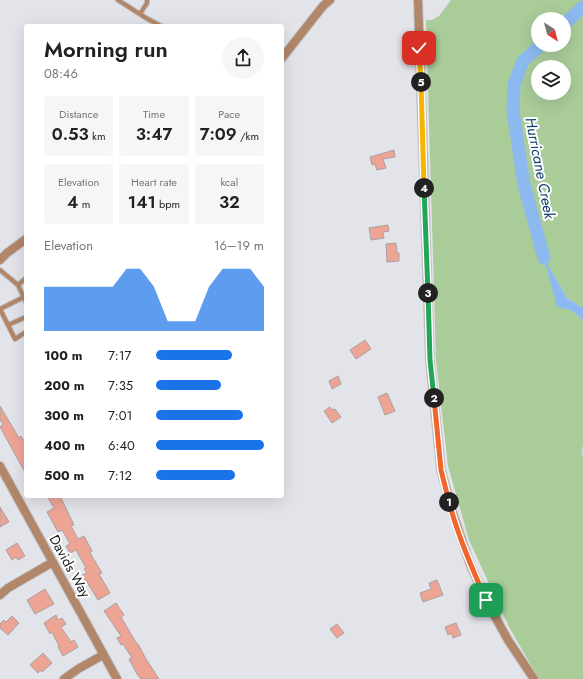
<!DOCTYPE html>
<html lang="en">
<head>
<meta charset="utf-8">
<style>
  body { margin:0; font-family:Jost,sans-serif; background:#f6f6f6; color:#202124; height:100vh; display:flex; flex-direction:column; font-size:15px; white-space:nowrap }
  * { box-sizing:border-box; margin:0 }
  p { font-size:13px; color:#757577 }
  .icon { flex:none; width:22px; height:22px; fill:none; stroke:currentColor; stroke-width:2; stroke-linecap:round; stroke-linejoin:round }
  .map { position:relative; flex:1; overflow:hidden }
  .side { position:absolute; left:24px; top:24px; width:260px; height:474px; display:flex; flex-direction:column; background:#fff; border-radius:4px; box-shadow:0 4px 16px #0002 }
  .side>* { flex:none }
  .needle { width:26px; rotate:144deg }
  .buttons { position:absolute; left:531px; top:12px; display:grid; gap:8px }
  .buttons a { display:grid; place-items:center; width:40px; height:40px; border-radius:50%; background:#fff; box-shadow:0 4px 16px #0002; font-size:20px }
  .pin { position:absolute; display:grid; place-items:center; width:34px; height:34px; color:#fff; margin:-17px; border-radius:8px; box-shadow:0 2px 6px #0006 }
  .km { position:absolute; width:20px; height:20px; margin:-10px; border-radius:50%; background:#222; color:#fff; font-size:11px; line-height:20px; text-align:center }
  .round { display:grid; place-items:center; flex:none; width:42px; height:42px; border-radius:21px; background:#f6f6f6 }
  .head { display:flex; align-items:center; justify-content:space-between; height:68px; padding:0 20px }
  h1 { font-size:22px; font-weight:600; line-height:30px }
  .figures { display:grid; grid-template-columns:repeat(3,1fr); gap:6px; height:68px; padding:4px 20px }
  .figures div { display:grid; align-content:center; border-radius:4px; background:#f6f6f6; text-align:center }
  .figures b { font-size:17px; font-weight:600 }
  .figures small { font-size:11px; font-weight:400 }
  .figures p { font-size:11px }
  .chart { height:112px; padding:8px 20px }
  .chart p { display:flex; justify-content:space-between }
  .chart svg { width:100%; height:72px; margin-top:4px; fill:#1a73e8; opacity:.7 }
  ul { padding:0 20px; list-style:none; font-size:13px }
  li { display:grid; grid-template-columns:64px 48px 1fr; align-items:center; height:30px }
  li i { height:10px; border-radius:5px; background:#1a73e8 }
  .map>svg:first-child { display:block }
</style>
</head>
<body>
<div class="map">
<svg width="583" height="679" viewBox="0 0 583 679">
  <rect width="100%" height="100%" fill="#e2e4ea"/>
  <path fill="#a9cc99" fill-rule="evenodd" d="M451,0H583V308L567,298L545,260L571,310L583,320V442L582,455L583,457V679H539L509,627L469,540L448,466L436,360L426,20H432L439,16ZM538,19H564V45H538ZM538,67H564V93H538Z"/>
  <path fill="#8cb9ef" d="M544,258L567,298L583,308V320L571,310L557,307Z"/>
  <g fill="none" stroke-linecap="round" stroke-linejoin="round">
    <path stroke="#8cb9ef" stroke-width="13" d="M564,24L583,7
      M541,45L523,61L514,84L513,111L524,185L544,258"/>
  </g>
  <path fill="#eea495" stroke="#a7a1a0" d="M394,150L395,157L383,159L386,168L377,170L375,164L372,165L370,157Z
    M388,225L389,231L383,232L384,238L371,240L369,228Z
    M396,243L397,253H399V261L387,262L386,244Z
    M365,340L371,349L356,359L350,350Z
    M338,376L341,384L332,389L329,381Z
    M387,393L395,411L385,415L378,397Z
    M0,406L19,438L21,436L26,444V474L0,427L3,424L0,420Z
    M330,407L332,410L335,409L341,417L332,423L324,411Z
    M47,496H60L74,525L71,526L78,539L84,536L92,551L90,553L102,573L99,574L110,593L98,600L87,582H86L82,575L87,573L84,569L86,568L76,550L70,553L66,546L70,544L62,530L58,532L47,512L54,508Z
    M0,507L9,522L0,527Z
    M17,543L25,556L18,560L16,557L12,560L6,550Z
    M437,580L443,595L423,602L420,593L431,589L429,583Z
    M45,589L54,604L35,614L27,600Z
    M116,603L124,615L121,617L137,644H138L146,659L159,679H141L137,674L129,659L132,658L123,644L121,645L117,638L121,636L104,611Z
    M56,615L58,620L62,618L66,624L61,627L71,642L74,640L78,647L63,656L58,647L59,646L52,632L50,634L44,623Z
    M12,616L19,623L8,635L0,628V624L4,620L6,622Z
    M456,623L461,635L453,638L451,633L448,635L445,627Z
    M337,624L344,633L337,638L330,629Z
    M43,653L52,663L42,672L41,670L38,673L30,665Z"/>
  <g fill="none" stroke-linecap="round" stroke-linejoin="round">
    <defs>
      <path id="lane" d="M118,0L146,18L161,26
        M140,14L147,3V0
        M0,270L18,285L26,278
        M18,285L26,302
        M26,296L0,309L15,339L26,332
        M8,325L26,317"/>
      <path id="street" d="M418,0L430,360L441,470L453,514L470,564L486,600L508,640L534,679
        M282,58L323,6L330,0
        M0,260L7,253L26,239
        M0,466L117,679
        M0,595L8,588L53,562
        M64,679L78,669L103,655"/>
    </defs>
    <use href="#lane" stroke="#bec0c5" stroke-width="6"/>
    <use href="#street" stroke="#bec0c5" stroke-width="10"/>
    <use href="#lane" stroke="#b28669" stroke-width="4"/>
    <use href="#street" stroke="#b28669" stroke-width="8"/>
  </g>
  <g fill="none" stroke-linecap="round" stroke-linejoin="round">
    <defs>
      <path id="split-1" d="M449,502C458,536 472,568 486,600"/>
      <path id="split-2" d="M434,398L441,470L449,502"/>
      <path id="split-3" d="M428,293L430,360L434,398"/>
      <path id="split-4" d="M424,188L428,293"/>
      <path id="split-5" d="M421,82L424,188"/>
      <path id="split-6" d="M419,48L421,82"/>
    </defs>
    <use href="#split-1" stroke="#fff" stroke-width="8"/>
    <use href="#split-2" stroke="#fff" stroke-width="8"/>
    <use href="#split-3" stroke="#fff" stroke-width="8"/>
    <use href="#split-4" stroke="#fff" stroke-width="8"/>
    <use href="#split-5" stroke="#fff" stroke-width="8"/>
    <use href="#split-6" stroke="#fff" stroke-width="8"/>
    <use href="#split-1" stroke="#f0652b" stroke-width="5"/>
    <use href="#split-2" stroke="#f0652b" stroke-width="5"/>
    <use href="#split-3" stroke="#22a559" stroke-width="5"/>
    <use href="#split-4" stroke="#22a559" stroke-width="5"/>
    <use href="#split-5" stroke="#f5b400" stroke-width="5"/>
    <use href="#split-6" stroke="#f5b400" stroke-width="5"/>
  </g>
  <g text-anchor="middle" stroke-width="4" stroke-linejoin="round" paint-order="stroke">
    <g font-size="14" fill="#1c1c1e" stroke="#fff">
      <text transform="translate(70 566) rotate(61)" y="5">Davids Way</text>
    </g>
    <g font-size="15" font-style="italic" fill="#103f6f" stroke="#fff">
      <text transform="translate(540 168) rotate(79)" y="5">Hurricane Creek</text>
    </g>
  </g>
</svg>
<div class="buttons">
<a><svg class="needle" viewBox="-14 -14 28 28"><path d="M0-13l5 13h-10z" fill="#e53935"/><path d="M0 13l5-13h-10z" fill="#757577"/></svg></a>
<a><svg class="icon" aria-label="layers" viewBox="0 0 24 24"><path d="M12 4l9 5-9 5-9-5zM3 14l9 5 9-5"/></svg></a>
</div>
<div class="pin" style="left:486px;top:600px;background:#1e9e55"><svg class="icon" aria-label="arrive" viewBox="0 0 24 24"><path d="M6 21V4h12l-3 4 3 4H6"/></svg></div>
<div class="pin" style="left:419px;top:48px;background:#d93025"><svg class="icon" aria-label="check" viewBox="0 0 24 24"><path d="M5 12l5 5 9-10"/></svg></div>
<b class="km" style="left:449px;top:502px">1</b>
<b class="km" style="left:434px;top:398px">2</b>
<b class="km" style="left:428px;top:293px">3</b>
<b class="km" style="left:424px;top:188px">4</b>
<b class="km" style="left:421px;top:82px">5</b>
<section class="side">
<div class="head"><div><h1>Morning run</h1><p>08:46</p></div><a class="round"><svg class="icon" aria-label="share" viewBox="0 0 24 24"><path d="M12 15V3M7 8l5-5 5 5M5 13v7h14v-7"/></svg></a></div>
<div class="figures">
<div><p>Distance</p><b>0.53<small> km</small></b></div>
<div><p>Time</p><b>3:47</b></div>
<div><p>Pace</p><b>7:09<small> /km</small></b></div>
</div>
<div class="figures">
<div><p>Elevation</p><b>4<small> m</small></b></div>
<div><p>Heart rate</p><b>141<small> bpm</small></b></div>
<div><p>kcal</p><b>32</b></div>
</div>
<div class="chart"><p><span>Elevation</span>16–19 m</p>
<svg viewBox="0 0 160 44" preserveAspectRatio="none"><path d="M0 44V17L10 17L20 17L30 17L40 17L50 17L60 6L70 6L80 17L90 38L100 38L110 38L120 17L130 6L140 6L150 6L160 17V44z"/></svg>
</div>
<ul>
<li><b>100 m</b>7:17<i style="width:70%"></i></li>
<li><b>200 m</b>7:35<i style="width:60%"></i></li>
<li><b>300 m</b>7:01<i style="width:81%"></i></li>
<li><b>400 m</b>6:40<i style="width:100%"></i></li>
<li><b>500 m</b>7:12<i style="width:73%"></i></li>
</ul>
</section>
</div>
</body>
</html>
